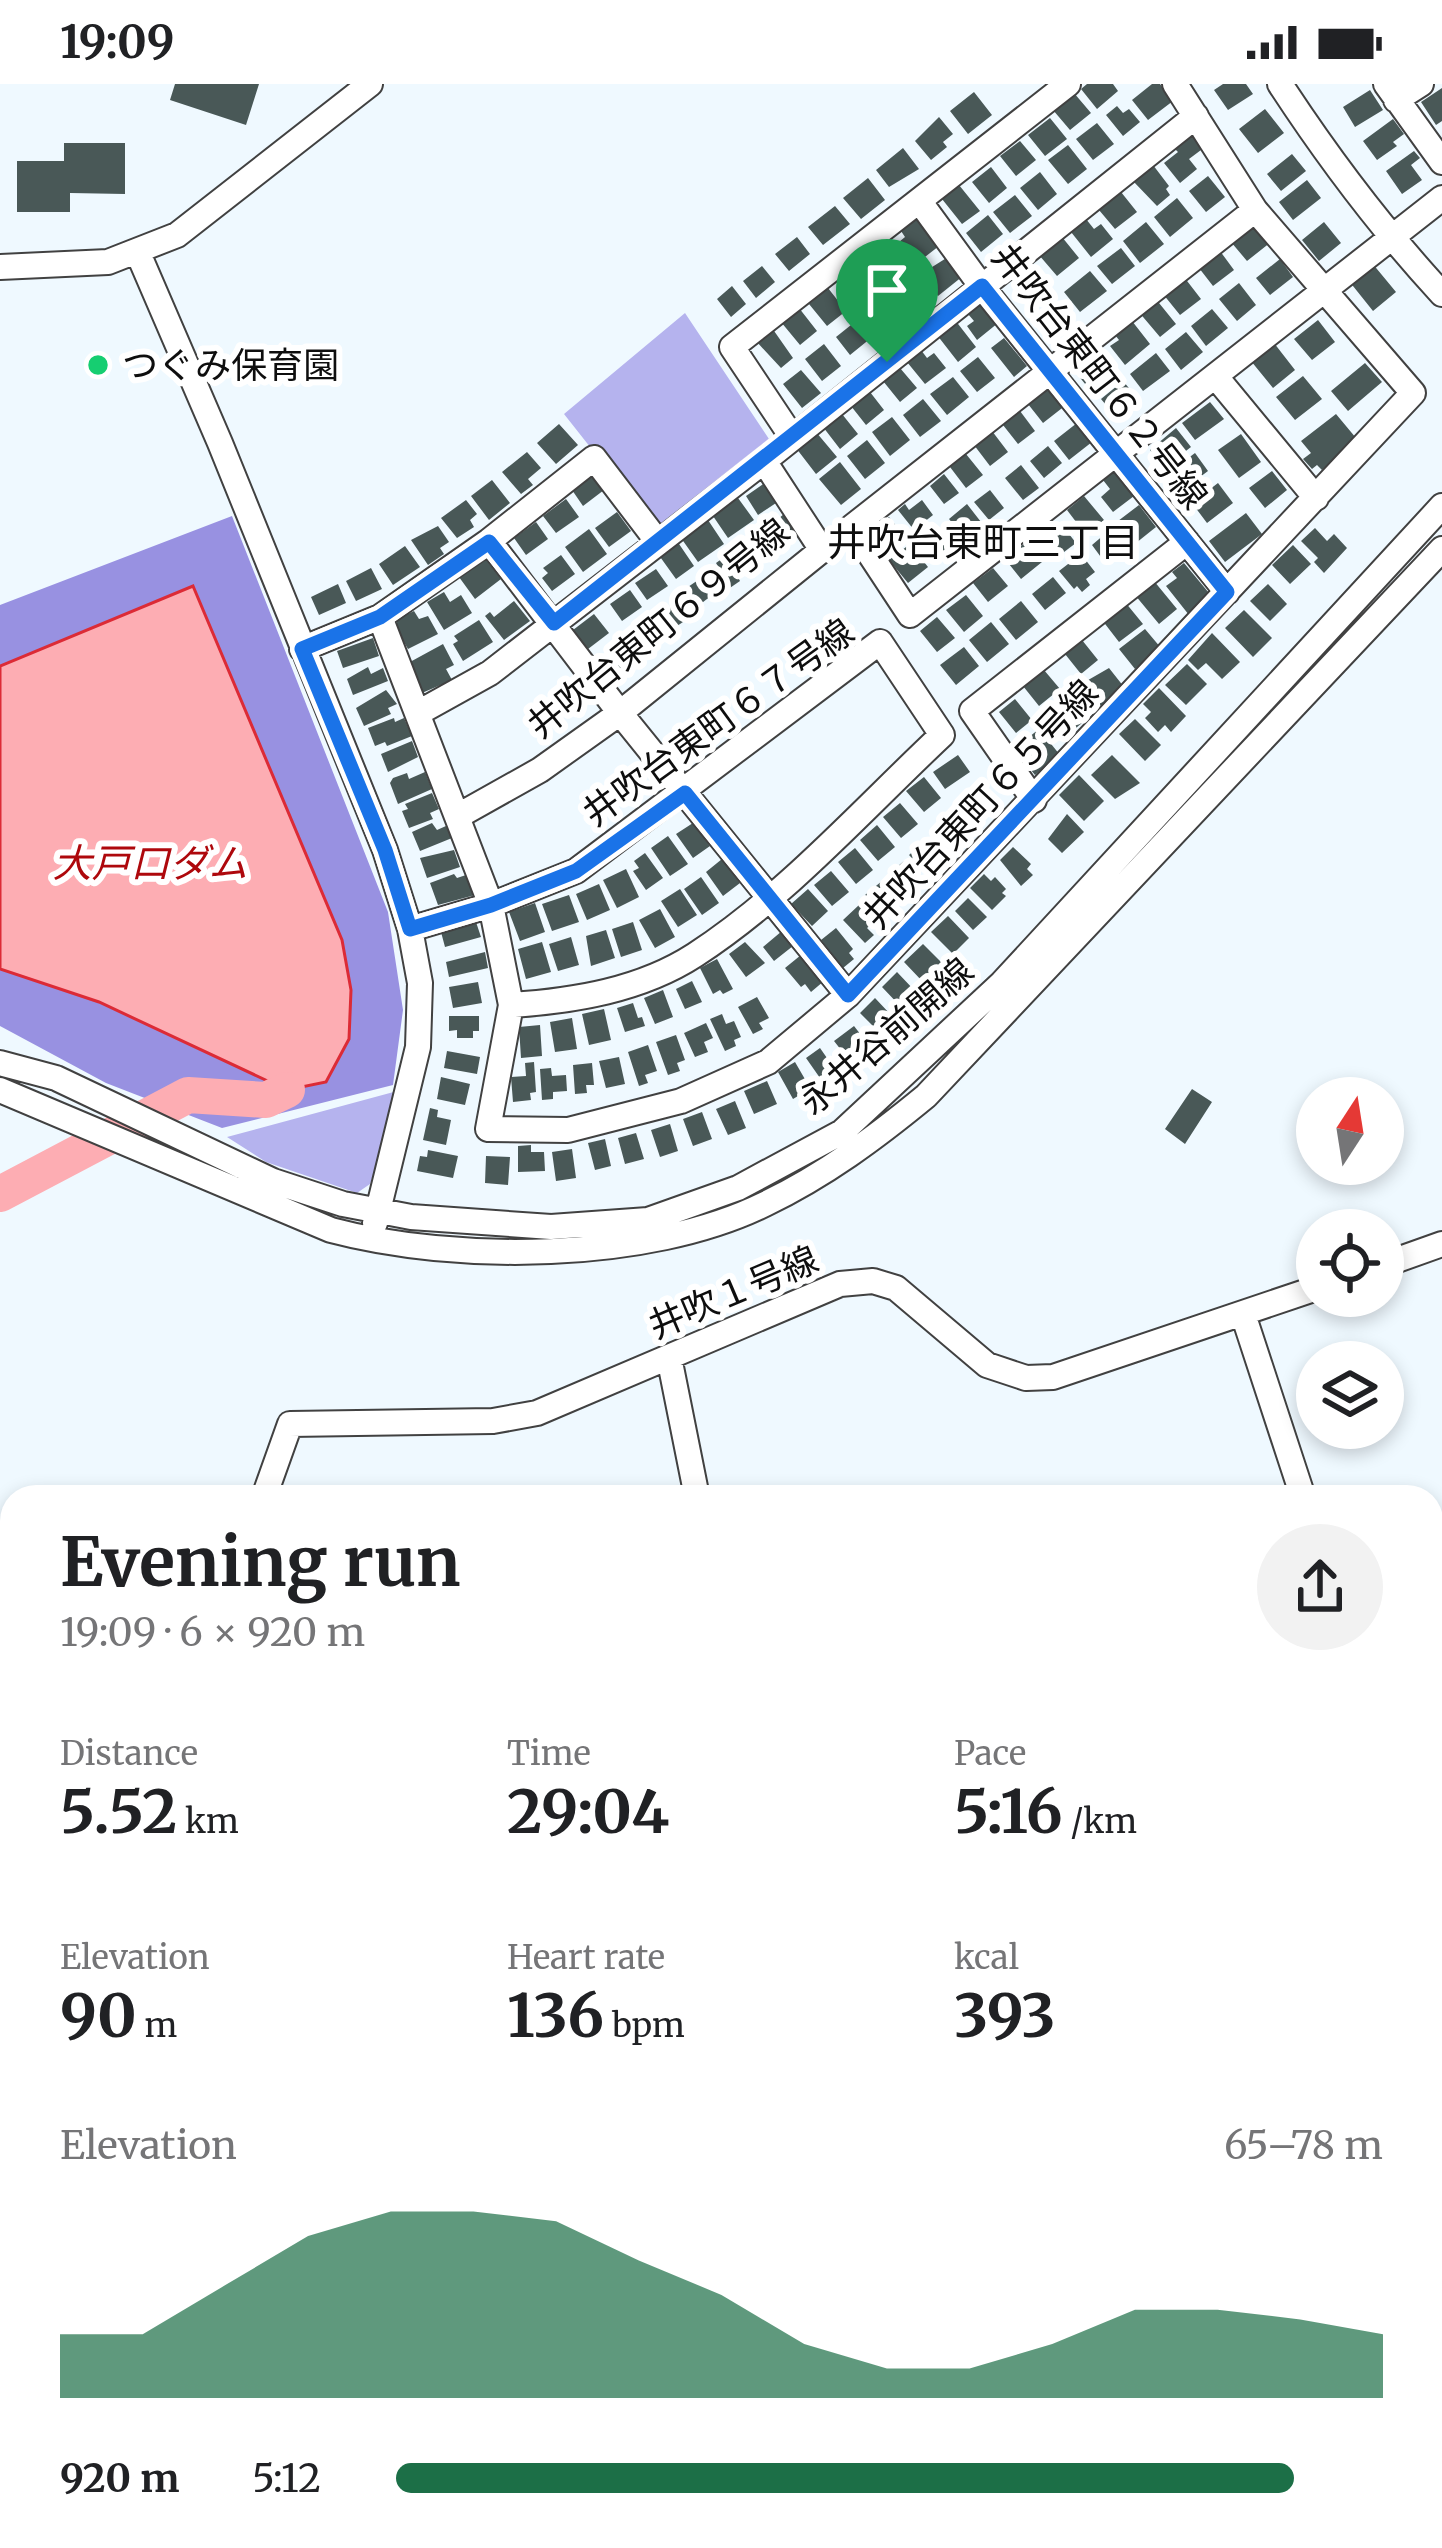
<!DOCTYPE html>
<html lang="en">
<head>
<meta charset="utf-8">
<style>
  body { margin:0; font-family:Merriweather,"Noto Sans JP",serif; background:#f2f2f2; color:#202124; height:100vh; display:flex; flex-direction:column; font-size:45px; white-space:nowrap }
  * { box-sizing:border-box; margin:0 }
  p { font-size:39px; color:#757577 }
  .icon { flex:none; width:66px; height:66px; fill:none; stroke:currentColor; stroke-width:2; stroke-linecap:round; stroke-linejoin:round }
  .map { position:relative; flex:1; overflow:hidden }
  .drawer { position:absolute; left:0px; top:1401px; width:1443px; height:1065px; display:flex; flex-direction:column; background:#fff; border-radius:36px 36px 0 0; box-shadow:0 6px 18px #0003 }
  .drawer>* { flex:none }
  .needle { width:78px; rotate:12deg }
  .controls { position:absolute; left:1296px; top:993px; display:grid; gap:24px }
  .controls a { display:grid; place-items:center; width:108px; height:108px; border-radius:50%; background:#fff; box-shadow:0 6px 18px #0003; font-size:60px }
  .pin { position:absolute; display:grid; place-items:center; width:102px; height:102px; color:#fff; margin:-123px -51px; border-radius:50% 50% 50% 0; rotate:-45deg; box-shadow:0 0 12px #0007 }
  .pin .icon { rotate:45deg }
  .round { display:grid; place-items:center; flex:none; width:126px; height:126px; border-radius:63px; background:#f2f2f2 }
  .head { display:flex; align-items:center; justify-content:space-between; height:204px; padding:0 60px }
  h1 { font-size:66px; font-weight:700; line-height:90px }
  .stats { display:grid; grid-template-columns:repeat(3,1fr); gap:18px; height:204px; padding:12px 60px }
  .stats div { display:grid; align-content:center }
  .stats b { font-size:60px; font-weight:700 }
  .stats small { font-size:33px; font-weight:400 }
  .stats p { font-size:33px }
  .chart { height:336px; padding:24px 60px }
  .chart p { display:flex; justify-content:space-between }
  .chart svg { width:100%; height:216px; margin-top:12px; fill:#1c6f47; opacity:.7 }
  ul { padding:0 60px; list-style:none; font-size:39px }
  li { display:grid; grid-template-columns:192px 144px 1fr; align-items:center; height:90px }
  li i { height:30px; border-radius:15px; background:#1c6f47 }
  .status { display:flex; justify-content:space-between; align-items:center; height:84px; padding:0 60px; background:#fff; direction:ltr }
  .status svg { height:33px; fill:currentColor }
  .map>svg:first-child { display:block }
</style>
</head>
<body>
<div class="status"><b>19:09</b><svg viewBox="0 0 49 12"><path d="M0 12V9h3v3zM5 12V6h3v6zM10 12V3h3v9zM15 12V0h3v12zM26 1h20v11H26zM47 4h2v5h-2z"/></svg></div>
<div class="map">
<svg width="1442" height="2464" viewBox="0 0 1442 2464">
  <rect width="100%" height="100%" fill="#eff9ff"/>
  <path fill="#b5b3ee" d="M685,229L773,361L658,449L564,330Z
    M401,1006L370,1100L357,1109L266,1078L227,1053Z"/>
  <path fill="#9891e1" d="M232,432L388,828L403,926L393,1001L222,1044L106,999L0,942V885L99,918L349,955L351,907L342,856L193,502L0,582V521Z
    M1442,2106V2464H287L254,2454H1431V2119Z"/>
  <path fill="#fdadb3" stroke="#dc2b36" stroke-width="3" d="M193,502L342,856L351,906L349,955L326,998L287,1006L99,918L0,885V582Z"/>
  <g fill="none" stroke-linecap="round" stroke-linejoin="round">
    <path stroke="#fdadb3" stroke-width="36" d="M0,1110L188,1011L266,1016L287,1006"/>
  </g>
  <path fill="#495857" d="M175,0H259L246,41L170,16Z
    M1087,0H1113L1118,7L1097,25L1081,5Z
    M1152,0H1160L1173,17L1148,36L1132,16Z
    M1223,0H1246L1253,10L1228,26L1214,6Z
    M1442,4V37L1436,41L1421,18Z
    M1370,6L1383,26L1355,43L1343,23Z
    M974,8L992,31L968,50L950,27Z
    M1074,9L1091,29L1070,46L1053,26Z
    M1117,22L1123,29L1129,25L1140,38L1123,52L1106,31Z
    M1265,25L1284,49L1258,69L1239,45Z
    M939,33L953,50L943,58L947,63L931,76L915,57Z
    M1050,34L1067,55L1045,72L1028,51Z
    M1393,35L1404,50L1393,58L1397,62L1377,76L1363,57Z
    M1097,39L1114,60L1093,76L1076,55Z
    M1192,48L1205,63L1189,75L1197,85L1180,99L1164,79L1178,68L1173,63Z
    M1020,57L1036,76L1016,92L1000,72Z
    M64,59H125V110L70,109V128H17V77H64Z
    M1068,61L1087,85L1068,100L1048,76Z
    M903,64L919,85L889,103L876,86Z
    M1414,67L1420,74L1411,81L1422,96L1402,110L1386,87Z
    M1292,70L1306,87L1281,107L1267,90Z
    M1153,81L1169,102L1166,105L1170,111L1157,122L1133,97Z
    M991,83L1007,104L989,119L972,98Z
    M1040,88L1057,110L1038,126L1020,104Z
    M1208,92L1225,113L1206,128L1189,107Z
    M868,94L885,116L861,135L843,114Z
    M1307,96L1321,114L1293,136L1279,118Z
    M959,101L980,127L962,140L942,115Z
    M1121,108L1137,128L1115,145L1099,126Z
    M1015,111L1032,132L1010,149L993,128Z
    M1177,114L1193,134L1170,153L1154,133Z
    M835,122L850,140L823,161L808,143Z
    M988,131L1003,150L981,168L966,149Z
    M915,132L939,162L916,180L899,158L905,153L899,144Z
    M1086,135L1094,145L1101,140L1113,155L1091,173L1071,148Z
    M1146,138L1164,160L1140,179L1123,157Z
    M1324,138L1341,159L1319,177L1302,156Z
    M1255,139L1271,158L1247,177L1231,158Z
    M797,153L810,170L789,187L775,170Z
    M1062,153L1079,174L1057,192L1039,171Z
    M881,159L901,184L883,199L862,174Z
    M1121,164L1135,182L1112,200L1097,182Z
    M1220,167L1234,186L1213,202L1199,184Z
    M948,173L963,192L938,212L921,190Z
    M1280,175L1293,193L1270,211L1256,194Z
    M1027,179L1047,203L1028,218L1009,194Z
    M1372,179L1396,208L1373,227L1349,197Z
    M762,182L775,198L756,214L743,197Z
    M859,182L875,203L853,221L837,200Z
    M1090,187L1107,207L1080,228L1064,208Z
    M910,192L925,212L906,227L891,208Z
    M1184,193L1201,215L1180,231L1163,210Z
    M1239,199L1256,221L1237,237L1219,215Z
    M732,202L746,220L731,233L717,215Z
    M828,204L846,227L827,242L809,220Z
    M884,213L897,230L876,247L863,230Z
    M1155,214L1176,240L1160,253L1138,227Z
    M1055,215L1076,240L1052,259L1031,233Z
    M982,219L998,239L977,256L967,242L974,237L968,230Z
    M799,224L817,247L800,261L781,238Z
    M1212,225L1228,244L1206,262L1191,242Z
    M955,236L976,263L958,278L937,251Z
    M1318,236L1335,258L1312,276L1294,255Z
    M856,237L871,254L850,271L836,253Z
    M1132,237L1150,260L1125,281L1110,262L1119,256L1115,251Z
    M772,244L793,274L781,284L756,257Z
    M1186,248L1203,268L1181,286L1165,265Z
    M1004,254L1027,282L1014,293L991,264Z
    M1274,259L1295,286L1273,304L1251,277Z
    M824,260L841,282L822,297L805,275Z
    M921,266L927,274L934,269L946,284L925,300L907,278Z
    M1097,266L1114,288L1090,306L1073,285Z
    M1156,269L1170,287L1143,307L1130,290Z
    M978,273L995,294L977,308L960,287Z
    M1365,279L1382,298L1348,327L1331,307Z
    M900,284L917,304L900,318L883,297Z
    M801,286L821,309L802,324L783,300Z
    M1303,292L1322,315L1295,336L1276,313Z
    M953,293L969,313L947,331L930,310Z
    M1123,297L1139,316L1117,334L1101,315Z
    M1051,302L1066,321L1043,339L1028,320Z
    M870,308L884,326L866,341L851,322Z
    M923,315L941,337L920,353L903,331Z
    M1210,318L1224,335L1195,356L1182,339Z
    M838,325L858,350L840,365L820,339Z
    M1020,327L1035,347L1018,360L1003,341Z
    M1336,330L1356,354L1322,386L1317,381L1312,385L1303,375L1311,369L1301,357Z
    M892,333L910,356L890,372L872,348Z
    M1077,339L1092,358L1069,376L1054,357Z
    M559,340L578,361L556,380L537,359Z
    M1176,344L1191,363L1178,373L1171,364L1157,375L1150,366Z
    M992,347L1008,368L990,382L974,361Z
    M816,348L837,373L816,390L796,364Z
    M1241,350L1261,378L1239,394L1218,366Z
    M867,356L885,379L865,395L847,372Z
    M1048,362L1062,379L1044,394L1030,377Z
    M527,368L541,384L528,395L533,401L521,410L502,388Z
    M1195,369L1208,387L1180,408L1167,390Z
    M966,370L983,391L966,404L950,383Z
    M840,378L861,405L841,421L819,395Z
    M1021,381L1039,404L1023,416L1005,394Z
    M1114,387L1134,412L1113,428L1101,413L1110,405L1103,396Z
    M1272,387L1287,406L1265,424L1249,404Z
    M944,390L959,409L944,420L930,402Z
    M593,391L604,406L583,422L572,406Z
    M492,396L510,419L489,436L471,412Z
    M769,396L782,415L758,431L746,412Z
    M1218,399L1233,419L1207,439L1192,419Z
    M990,406L1004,424L989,436L974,418Z
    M1084,412L1104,436L1086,451L1067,426Z
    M738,414L754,436L728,454L713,432Z
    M566,415L579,433L556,449L543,432Z
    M466,416L477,430L470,436L474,443L457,454L441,434Z
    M922,416L933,431L914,446L898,426L905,420L909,426Z
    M967,420L981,438L963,452L949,435Z
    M1139,421L1156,443L1136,459L1118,437Z
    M789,426L803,445L782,461L768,443Z
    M617,428L631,447L609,463L595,444Z
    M1246,429L1262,450L1225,478L1209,457Z
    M889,433L908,457L891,470L872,447Z
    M708,436L724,460L698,478L681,454Z
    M536,438L548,455L526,471L514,454Z
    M1062,441L1076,459L1060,471L1057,468L1051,473L1034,451L1045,442L1051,450Z
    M438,442L449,458L440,464L444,470L428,481L411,456Z
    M938,443L953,461L935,476L920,457Z
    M1112,444L1127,463L1106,480L1092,461Z
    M1315,444L1327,457L1334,450L1347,464L1324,489L1314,478L1318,474L1301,457Z
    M589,445L607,470L583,488L565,463Z
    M761,447L774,466L752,482L738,463Z
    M677,457L694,482L676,495L658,470Z
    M1026,458L1042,478L1021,495L1005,475Z
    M910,460L928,483L908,499L889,476Z
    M1293,461L1311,480L1290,500L1272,481Z
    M405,462L420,483L393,501L379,480Z
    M734,466L745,481L735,488L740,497L724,508L711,490L719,484L716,479Z
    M1081,470L1095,488L1086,495L1090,501L1082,508L1077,502L1074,505L1059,487Z
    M561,471L575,490L552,507L542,494L548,489L543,484Z
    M485,474L501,495L475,515L459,493Z
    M1184,479L1209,509L1201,515L1204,518L1189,531L1166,502L1177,494L1172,488Z
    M371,484L382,505L356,517L346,497Z
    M993,484L1008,502L988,518L973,499Z
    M656,485L668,502L647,516L635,499Z
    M704,492L716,508L698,522L685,505Z
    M1053,493L1066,509L1045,526L1032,510Z
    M1154,497L1177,525L1159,540L1135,511Z
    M338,500L346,519L319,531L311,513Z
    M1268,500L1287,520L1270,537L1250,517Z
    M630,506L642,523L622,537L610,520Z
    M444,508L450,518L461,511L472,529L444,546L427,518Z
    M966,511L983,532L964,548L946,526Z
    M514,517L530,537L504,556L485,532L490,528L494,533Z
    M1021,517L1038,538L1016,556L999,535Z
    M678,518L689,534L671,546L660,531Z
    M1125,518L1143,540L1119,558L1102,536Z
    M1244,526L1272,554L1253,573L1225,544Z
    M414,527L419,535L428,532L438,550L408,565L395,543L397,535Z
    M594,530L609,549L588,565L573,546Z
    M937,533L955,554L937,568L920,547Z
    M657,534L668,548L646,569L631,551L644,535L649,541Z
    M479,536L493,558L463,577L453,560L458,557L454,552Z
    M991,538L1009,560L987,578L969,556Z
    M1145,545L1161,564L1135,585L1119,565Z
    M1212,549L1240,578L1222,595L1206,579L1198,586L1188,576Z
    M373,554L379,572L343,584L337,567Z
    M628,556L640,571L619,596L604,572Z
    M1082,556L1098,576L1081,590L1065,570Z
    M443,560L454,581L446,585L452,596L422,609L410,578Z
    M964,563L979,582L956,601L940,581Z
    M1187,580L1207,600L1186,621L1165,601Z
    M368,583L371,590L383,584L388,597L353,611L347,595Z
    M1109,584L1124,603L1101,622L1083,599Z
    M1044,586L1060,605L1039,622L1023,602Z
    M1159,604L1186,632L1171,648L1165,641L1158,648L1145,634L1151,628L1143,620Z
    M386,606L397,620L388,624L391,630L364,642L356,624Z
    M1015,615L1032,636L1016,649L999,628Z
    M1071,615L1087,635L1061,656L1045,636Z
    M394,634L395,638L404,634L412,652L387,662L385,658L375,662L368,644Z
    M1135,635L1161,661L1145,677L1119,650Z
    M1039,645L1060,671L1035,691L1014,665Z
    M412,657L418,673L388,688L381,670Z
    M958,671L970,688L945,705L933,688Z
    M1112,671L1140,699L1115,715L1091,691Z
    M425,688L432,705L398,720L390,699L393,694L407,689L409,695Z
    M1079,691L1104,717L1084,737L1059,711Z
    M924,693L941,714L924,728L906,707Z
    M977,704L995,725L972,743L956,723Z
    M432,709L439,725L430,729L433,735L409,744L402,727L408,725L405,720Z
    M900,719L918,740L901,754L883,733Z
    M948,730L964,747L956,753L963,760L954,769L932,745Z
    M1067,730L1084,748L1062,769L1048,755Z
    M432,739L437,746L446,742L452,754L420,767L412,748Z
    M693,739L710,762L693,774L676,750Z
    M877,741L895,763L878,777L860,756Z
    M668,752L688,780L670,792L651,764Z
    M926,756L941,772L934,779L940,786L931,794L909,771Z
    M1013,763L1031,780L1027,785L1033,791L1021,802L1000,776Z
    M855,764L873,786L856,800L838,778Z
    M454,766L460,783L427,794L420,774Z
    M645,769L663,794L646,806L633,787L639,784L634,777Z
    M722,775L740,799L723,812L706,788Z
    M905,776L920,793L913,800L919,806L910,815L888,791Z
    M626,785L639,813L617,824L603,796Z
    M831,787L849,808L832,822L814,801Z
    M454,790L457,794L466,791L475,811L438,821L430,799Z
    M984,790L991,797L995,793L1006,805L1002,809L1006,812L992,826L970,804Z
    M701,793L719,819L702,831L684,805Z
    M882,797L897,813L890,819L896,826L887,835L865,811Z
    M599,800L610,826L587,836L576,810Z
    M680,805L697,831L678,843L661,817Z
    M808,805L828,827L812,842L791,820Z
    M569,811L579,838L552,847L542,820Z
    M968,814L987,833L973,846L955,827Z
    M535,819L545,848L520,857L509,828Z
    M859,821L875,837L867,844L874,851L865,859L843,836Z
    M660,825L675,853L655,864L639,836Z
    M948,832L969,854L953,870L931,848Z
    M476,838L481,853L445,863L441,848Z
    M633,838L642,866L621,873L612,845Z
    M836,844L853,865L849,869L854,875L843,884L821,856Z
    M606,846L615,874L591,882L586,852Z
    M782,847L793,862L774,877L763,863Z
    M571,853L579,881L558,887L549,860Z
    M542,858L551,888L526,895L518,865Z
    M745,858L765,879L746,893L729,870Z
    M923,860L942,879L923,898L904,878Z
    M485,868L488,884L449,893L446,878Z
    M801,871L824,897L811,908L805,900L801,903L785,884Z
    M717,875L733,905L723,910L720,906L713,910L700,884Z
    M897,888L915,907L900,922L882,903Z
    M692,897L702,918L685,925L676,905Z
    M478,898L482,919L453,924L449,903Z
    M663,906L673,933L655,940L644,914Z
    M757,913L769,934L759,939L763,945L753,950L738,923Z
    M875,914L891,931L876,945L860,929Z
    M633,919L638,934L642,933L645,942L625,948L617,924Z
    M604,925L611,956L589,961L582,930Z
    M722,930L726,940L734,937L741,953L734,956L736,962L725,967L710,935Z
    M449,932H479V947H473V954H457V946L449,947Z
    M572,934L577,965L555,968L550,938Z
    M706,939L713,954L704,958L708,968L695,973L684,949Z
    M540,941L542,972L521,974L519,943Z
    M854,942L868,960L849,976L834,957Z
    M676,951L685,976L677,979L680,987L668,991L656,958Z
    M648,961L657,987L645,991L648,999L639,1002L628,968Z
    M820,964L834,984L820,994L806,974Z
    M447,967L480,973L477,990L444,984Z
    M619,973L625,1000L606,1004L599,977Z
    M534,978L536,1008L530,1009L531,1016L513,1018L511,993L526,992L525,979Z
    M795,978L813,1009L801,1016L798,1012L793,1015L778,988Z
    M592,979L594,1001H586L587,1009L575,1010L573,981Z
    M551,984L552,992L566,991L567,1007L553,1008V1015L542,1016L540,985Z
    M441,993L470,1000L465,1021L437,1015Z
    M767,997L777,1020L754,1030L744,1007Z
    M1192,1005L1212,1018L1185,1060L1165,1045Z
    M735,1017L746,1044L728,1051L716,1025Z
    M430,1024L438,1026L437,1033L451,1036L446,1061L423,1056Z
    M702,1028L712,1055L693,1062L683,1035Z
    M670,1040L678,1067L660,1073L651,1046Z
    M636,1049L644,1075L625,1080L618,1054Z
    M605,1055L611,1082L595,1086L588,1059Z
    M531,1061V1068H544L545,1087L518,1088V1062Z
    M572,1065L576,1094L556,1097L552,1068Z
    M428,1066L458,1072L453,1094L417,1087L420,1072L427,1073Z
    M486,1072L510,1073L508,1101L485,1099Z"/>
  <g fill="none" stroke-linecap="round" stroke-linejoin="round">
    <defs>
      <path id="minor" d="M1280,0C1329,75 1381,144 1442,210
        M1386,0L1442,78
        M1396,16L1421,0
        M920,118L982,203L1227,508
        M1255,126L852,443L910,531L1442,114
        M138,169L220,359L385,766L410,845L420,899L418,963L375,1139
        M0,183L108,178L177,151L370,0
        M1216,293L1316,414
        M792,353L732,263L1068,0
        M489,457L620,629L848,911
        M380,533L491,821L511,921L488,1045L568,1046L681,1017L768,978L848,911L1413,309L1255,126L1175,0
        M302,565L380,533L489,457L594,374L658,458
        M418,629L490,589L764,377L1196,32
        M1034,716L972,627L1187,458
        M458,732L540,686L620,629L822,466L764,377
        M410,845L491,821L576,787L880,558L942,651C863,725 786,812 695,871C641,906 574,917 511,921
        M0,979L56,994L273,1097L343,1120L411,1133L551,1143L648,1136L738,1104L842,1048L1002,899L1442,422
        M0,1006L331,1146C455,1179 648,1178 765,1120C825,1091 875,1054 926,1012L1442,465
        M1383,1181L1442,1160
        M1243,1230L1303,1413
        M669,1273L697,1413
        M264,1413L290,1340L493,1337L537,1329L840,1200L873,1197L896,1204L987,1281L1026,1294L1053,1293L1317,1204
        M1431,1480L1442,1477
        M0,1525L12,1536
        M1431,1910L1442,1905
        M0,2129L12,2106
        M788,2464L797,2454"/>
    </defs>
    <use href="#minor" stroke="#414141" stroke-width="28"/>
    <use href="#minor" stroke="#fff" stroke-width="24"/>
  </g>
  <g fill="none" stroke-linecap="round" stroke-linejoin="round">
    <defs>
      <path id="route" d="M982,202L1227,508L848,911L685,709L576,787L491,821L410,845L385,766L302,565L380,533L489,458L554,539Z"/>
    </defs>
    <use href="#route" stroke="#fff" stroke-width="24"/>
    <use href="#route" stroke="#1a73e8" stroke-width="15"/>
  </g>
  <circle fill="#16ce71" stroke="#fff" stroke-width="4.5" cx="98" cy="281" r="12"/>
  <g text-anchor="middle" stroke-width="12" stroke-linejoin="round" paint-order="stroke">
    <g font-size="36" fill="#0e0e0e" stroke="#fff" text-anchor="start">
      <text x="122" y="294">つぐみ保育園</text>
    </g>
    <g font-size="36" fill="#0e0e0e" stroke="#fff">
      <text transform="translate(1100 292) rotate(52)" y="13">井吹台東町６２号線</text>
      <text transform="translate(658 544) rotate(-39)" y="13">井吹台東町６９号線</text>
      <text transform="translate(718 638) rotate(-36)" y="13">井吹台東町６７号線</text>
      <text transform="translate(980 720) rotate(-47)" y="13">井吹台東町６５号線</text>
      <text transform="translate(886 952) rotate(-41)" y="13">永井谷前開線</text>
      <text transform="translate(733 1208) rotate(-23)" y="13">井吹１号線</text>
    </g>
    <g font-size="39" fill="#0e0e0e" stroke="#fff">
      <text x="983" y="472">井吹台東町三丁目</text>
    </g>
    <g font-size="39" font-style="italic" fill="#ae080c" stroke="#fff">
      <text x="150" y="793">大戸口ダム</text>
    </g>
  </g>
</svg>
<div class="controls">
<a><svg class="needle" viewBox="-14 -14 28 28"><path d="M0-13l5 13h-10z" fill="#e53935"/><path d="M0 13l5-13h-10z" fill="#757577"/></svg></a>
<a><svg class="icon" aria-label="locate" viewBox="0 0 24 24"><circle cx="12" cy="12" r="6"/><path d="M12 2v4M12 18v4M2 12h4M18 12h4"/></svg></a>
<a><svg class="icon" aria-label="layers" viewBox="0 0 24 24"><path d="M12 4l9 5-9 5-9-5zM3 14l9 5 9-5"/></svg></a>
</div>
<div class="pin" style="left:887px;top:278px;background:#1e9e55"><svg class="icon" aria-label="arrive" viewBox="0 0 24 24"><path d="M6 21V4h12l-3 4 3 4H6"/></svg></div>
<section class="drawer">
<div class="head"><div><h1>Evening run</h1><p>19:09 · 6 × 920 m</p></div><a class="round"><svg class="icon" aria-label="share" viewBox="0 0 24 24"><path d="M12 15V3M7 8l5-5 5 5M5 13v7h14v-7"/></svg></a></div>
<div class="stats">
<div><p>Distance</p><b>5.52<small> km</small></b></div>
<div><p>Time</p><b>29:04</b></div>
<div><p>Pace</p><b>5:16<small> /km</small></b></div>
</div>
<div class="stats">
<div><p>Elevation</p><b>90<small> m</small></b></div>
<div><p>Heart rate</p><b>136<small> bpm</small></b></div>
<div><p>kcal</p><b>393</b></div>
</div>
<div class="chart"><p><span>Elevation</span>65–78 m</p>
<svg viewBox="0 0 160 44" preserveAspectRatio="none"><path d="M0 44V31L10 31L20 21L30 11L40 6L50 6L60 8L70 16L80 23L90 33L100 38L110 38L120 33L130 26L140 26L150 28L160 31V44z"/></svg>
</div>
<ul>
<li><b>920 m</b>5:12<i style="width:91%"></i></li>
</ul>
</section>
</div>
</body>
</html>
